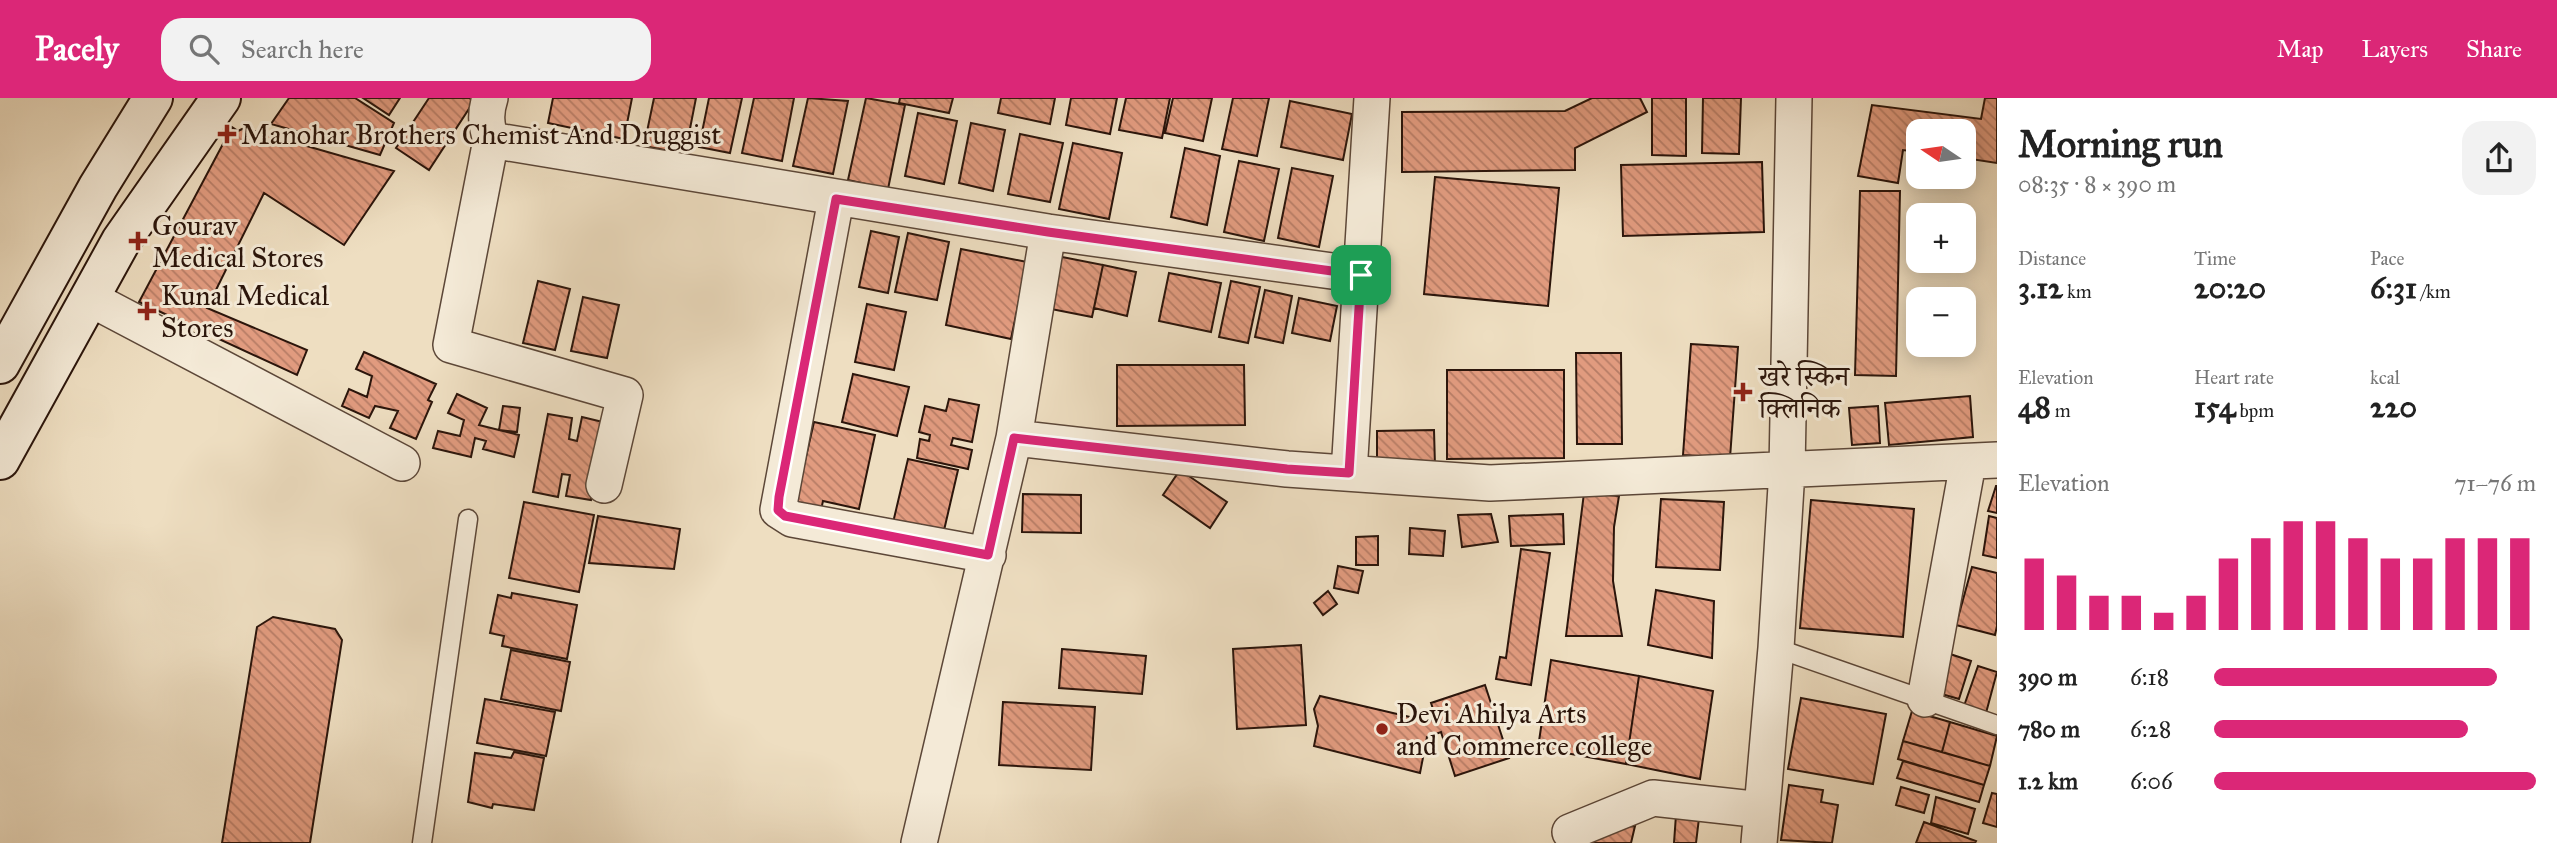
<!DOCTYPE html>
<html lang="en">
<head>
<meta charset="utf-8">
<style>
  body { margin:0; font-family:"IM FELL Great Primer","Noto Serif Devanagari",serif; background:#f2f2f2; color:#222; height:100vh; display:flex; flex-direction:column; font-size:26px; white-space:nowrap }
  * { box-sizing:border-box; margin:0 }
  p { font-size:23px; color:#767676 }
  .icon { flex:none; width:38px; height:38px; fill:none; stroke:currentColor; stroke-width:2; stroke-linecap:round; stroke-linejoin:round }
  .map { position:relative; flex:1; overflow:hidden }
  .drawer { display:flex; flex-direction:column; background:#fff; width:560px }
  .drawer>* { flex:none }
  .needle { width:46px; rotate:283deg }
  .buttons { position:absolute; left:1906px; top:21px; display:grid; gap:14px }
  .buttons a { display:grid; place-items:center; width:70px; height:70px; border-radius:14px; background:#fff; box-shadow:0 4px 18px #0003; font-size:35px }
  .pin { position:absolute; display:grid; place-items:center; width:60px; height:60px; color:#fff; margin:-30px; border-radius:14px; box-shadow:0 4px 10px #0006 }
  .round { display:grid; place-items:center; flex:none; width:74px; height:74px; border-radius:21px; background:#f2f2f2 }
  .headline { display:flex; align-items:center; justify-content:space-between; height:119px; padding:0 21px }
  h1 { font-size:38px; font-weight:700; line-height:52px }
  .figures { display:grid; grid-template-columns:repeat(3,1fr); gap:10px; height:119px; padding:7px 21px }
  .figures div { display:grid; align-content:center }
  .figures b { font-size:30px; font-weight:700 }
  .figures small { font-size:19px; font-weight:400 }
  .figures p { font-size:19px }
  .chart { height:196px; padding:14px 21px }
  .chart p { display:flex; justify-content:space-between }
  .chart svg { width:100%; height:126px; margin-top:7px; stroke:#db2777; stroke-width:6 }
  ul { padding:0 21px; list-style:none; font-size:23px }
  li { display:grid; grid-template-columns:112px 84px 1fr; align-items:center; height:52px }
  li i { height:18px; border-radius:9px; background:#db2777 }
  header { display:flex; align-items:center; gap:42px; box-sizing:border-box; height:98px; padding:0 35px; background:#db2777; color:#fff }
  header strong { font-size:33px }
  nav { display:flex; gap:38px; margin-inline-start:auto; font-size:24px }
  .search { width:490px; height:63px; background:#f2f2f2; display:flex; align-items:center; gap:18px; box-sizing:border-box; padding:0 24px; border-radius:21px; color:#767676; font-size:26px }
  main { display:flex; flex:1; min-height:0 }
  .map>svg:first-child { display:block }
</style>
</head>
<body>
<header>
<strong>Pacely</strong>
<div class="search"><svg class="icon" aria-label="search" viewBox="0 0 24 24"><circle cx="10" cy="10" r="6"/><path d="M15 15l6 6"/></svg>Search here</div>
<nav><a>Map</a><a>Layers</a><a>Share</a></nav>
</header>
<main>
<div class="map">
<svg width="1997" height="745" viewBox="0 0 1997 745">
  <defs>
    <pattern id="building-back-hatch" width="6" height="6" patternUnits="userSpaceOnUse" patternTransform="scale(1.75)"><rect width="6" height="6" fill="#e19b7f"/><path d="M-1 5l2 2M0 0l6 6M5-1l2 2" fill="none" stroke="#b77d66"/></pattern>
  </defs>
  <rect width="100%" height="100%" fill="#eedec1"/>
  <filter id="stains"><feTurbulence type="fractalNoise" baseFrequency=".00286" numOctaves="4"/><feColorMatrix values="0 0 0 0 .2 0 0 0 0 .09 0 0 0 0 .02 0 0 0 .5 -.17"/></filter>
  <radialGradient id="worn" r=".72"><stop offset=".6" stop-color="#630" stop-opacity="0"/><stop offset="1" stop-color="#630" stop-opacity=".3"/></radialGradient>
  <path fill="url(#building-back-hatch)" stroke="#2b150b" stroke-width="2" d="M289,0H355L394,25L380,57L271,26Z
    M363,0H400L389,17Z
    M429,0H469L474,3L429,72L396,50Z
    M553,0H632L624,41L548,25Z
    M654,0H696L685,56L644,48Z
    M709,0H742L730,55L699,49Z
    M754,0H794L782,63L742,55Z
    M808,0L848,3L833,76L793,68Z
    M866,0L905,7L888,91L848,82Z
    M900,0H953L949,15L899,5Z
    M1001,0H1055L1050,26L998,15Z
    M1071,0H1117L1110,36L1066,27Z
    M1126,0H1170L1162,40L1119,32Z
    M1173,0H1212L1203,43L1165,35Z
    M1233,0H1269L1257,58L1222,51Z
    M1592,0H1640L1647,14L1575,50V72L1402,74V14L1565,13Z
    M1652,0H1686V58L1652,57Z
    M1703,0H1741L1739,56L1702,55Z
    M1985,0H1997V65L1964,60V33H1918V54L1903,52L1898,85L1858,78L1872,7L1981,21Z
    M1290,3L1352,16L1343,62L1281,49Z
    M918,15L957,23L944,86L905,78Z
    M971,25L1005,32L993,93L959,85Z
    M232,29L238,33L244,30L394,73L344,147L264,95L207,210L307,252L297,277L139,204Z
    M1020,36L1063,45L1050,104L1008,96Z
    M1073,45L1122,55L1109,121L1059,111Z
    M1185,50L1220,58L1207,127L1171,119Z
    M1239,63L1279,71L1264,143L1224,134Z
    M1762,64L1764,134L1623,138L1621,67Z
    M1292,70L1333,78L1319,149L1278,140Z
    M1435,79L1559,90L1548,208L1424,196Z
    M1860,93H1900L1896,278L1855,277Z
    M871,133L899,139L888,195L859,189Z
    M908,135L949,144L937,202L895,194Z
    M961,151L1027,164L1011,241L946,227Z
    M1057,158L1103,167L1092,219L1046,210Z
    M1103,167L1136,174L1127,218L1094,210Z
    M1169,175L1221,185L1211,234L1159,223Z
    M538,183L570,191L555,252L523,245Z
    M1231,183L1260,189L1248,245L1219,239Z
    M1265,192L1292,198L1283,245L1255,239Z
    M583,199L619,207L607,260L571,253Z
    M1299,200L1337,208L1330,243L1292,235Z
    M867,206L906,214L894,272L855,264Z
    M1691,246L1738,249L1730,360L1683,357Z
    M364,254L436,286L428,302L432,304L416,341L390,330L398,313L375,308L369,320L342,308L349,291L367,299L372,278L356,271Z
    M1576,255H1621L1622,346H1577Z
    M1117,267H1244L1245,327L1117,328Z
    M1447,272H1564V360L1447,361Z
    M853,276L909,289L897,338L842,324Z
    M457,296L487,310L479,327L519,337L514,359L483,351L486,343L475,340L471,359L433,350L438,333L460,338L464,322L448,315Z
    M1970,298L1973,339L1889,347L1885,305Z
    M949,301L979,307L972,344L953,340L951,347L972,352L968,371L917,360L920,341L929,343L930,337L919,334L925,308L946,313Z
    M503,308L520,310L517,334L499,332Z
    M1878,308L1880,345L1852,347L1849,310Z
    M548,316L572,320L569,341L577,343L582,319L607,325L591,402L566,398L570,377L562,376L558,399L533,394Z
    M814,324L875,337L859,411L823,403L821,412L795,406Z
    M1434,332L1435,368H1377V333Z
    M908,361L958,372L942,441L892,429Z
    M1180,372L1227,404L1210,430L1163,397Z
    M1996,388H1997V415L1988,413Z
    M1584,395L1619,398L1614,429L1613,483L1622,538H1566Z
    M1023,396L1081,397V435L1022,434Z
    M1661,401L1724,404L1720,472L1656,469Z
    M1811,402L1914,411L1903,539L1800,530Z
    M524,404L594,417L579,494L509,480Z
    M1491,416L1498,444L1462,449L1458,417Z
    M1563,416L1564,446L1511,448L1509,418Z
    M598,418L680,431L674,471L589,465Z
    M1989,418L1997,420V460L1983,457Z
    M1410,430L1445,433L1443,458L1409,456Z
    M1378,438V467H1356V439Z
    M1521,451L1550,455L1531,587L1496,581L1500,559L1506,560Z
    M1338,468L1363,473L1358,495L1334,490Z
    M1972,469L1997,475V528L1995,537L1956,527Z
    M1656,492L1714,503L1712,560L1648,547Z
    M1328,493L1337,506L1323,517L1314,505Z
    M512,495L577,507L567,561L502,548L504,538L490,535L498,497L511,500Z
    M273,519L335,531L342,542L310,745H222L257,529Z
    M1301,547L1306,627L1237,631L1233,551Z
    M1062,551L1146,558L1142,596L1059,590Z
    M511,552L570,564L561,613L501,601Z
    M1950,556L1971,563L1959,601L1938,595Z
    M1551,562L1639,578L1626,666L1538,650Z
    M1978,568L1997,574L1986,615L1964,608Z
    M1639,578L1713,593L1700,681L1626,666Z
    M1485,587L1509,660L1455,678L1441,634L1427,639L1420,675L1314,648L1318,628L1314,611L1320,598L1427,623L1436,620L1431,605Z
    M1801,600L1886,616L1873,686L1788,671Z
    M485,601L555,614L546,658L477,645Z
    M1003,604L1095,609L1091,672L999,667Z
    M1912,613L1950,624L1942,654L1903,643Z
    M1950,624L1997,638L1990,668L1942,654Z
    M1903,643L1990,668L1984,687L1898,661Z
    M514,654L544,660L534,712L493,706L492,710L468,704L475,655L511,660Z
    M1903,663L1984,687L1979,704L1897,680Z
    M1789,687L1823,692L1821,704L1838,707L1832,745L1781,742Z
    M1901,689L1929,697L1924,715L1896,707Z
    M1992,695L1997,696V729L1983,725Z
    M1936,699L1975,711L1968,736L1931,725Z
    M1676,717L1699,720L1696,745H1674Z
    M1924,724L1976,743L1975,745H1916Z
    M1635,728L1631,745H1591L1594,730Z"/>
  <g fill="none" stroke-linecap="round" stroke-linejoin="round">
    <defs>
      <path id="lane" d="M1776,550L1997,627
        M422,745L468,421"/>
      <path id="street" d="M490,0C485,15 486,27 491,42L451,247L625,297L604,387
        M491,42L1048,134L1361,177
        M836,101L778,412L792,421L988,457
        M89,200L402,365
        M1014,340L1287,371L1490,385L1997,362
        M1349,375L1372,0
        M1925,601L1968,365
        M1570,734L1653,700L1762,712
        M919,745L1014,340L1048,134
        M1759,745L1776,550L1787,372L1794,0"/>
      <path id="secondary" d="M0,266L98,89L153,0
        M0,362L121,143L221,0"/>
    </defs>
    <use href="#lane" stroke="#5c4738" stroke-width="21"/>
    <use href="#street" stroke="#5c4738" stroke-width="38"/>
    <use href="#secondary" stroke="#2b150b" stroke-width="42"/>
    <use href="#lane" stroke="#f4ead7" stroke-width="18"/>
    <use href="#street" stroke="#f4ead7" stroke-width="35"/>
    <use href="#secondary" stroke="#f4ead7" stroke-width="38"/>
  </g>
  <g fill="none" stroke-linecap="round" stroke-linejoin="round">
    <defs>
      <path id="route" d="M836,101L1048,134L1361,177L1349,375L1287,371L1014,340L988,457L785,418L778,412L779,399Z"/>
    </defs>
    <use href="#route" stroke="#fff" stroke-width="14"/>
    <use href="#route" stroke="#db2777" stroke-width="9"/>
  </g>
  <g fill="#8f2418" stroke="#f4ead7" stroke-width="2.5">
    <path d="M223.5 25.5h7v7h7v7h-7v7h-7v-7h-7v-7h7z"/>
    <path d="M134.5 132.5h7v7h7v7h-7v7h-7v-7h-7v-7h7z"/>
    <path d="M143.5 202.5h7v7h7v7h-7v7h-7v-7h-7v-7h7z"/>
    <path d="M1739.5 283.5h7v7h7v7h-7v7h-7v-7h-7v-7h7z"/>
    <circle cx="1382" cy="631" r="7"/>
  </g>
  <g text-anchor="middle" stroke-width="6" stroke-linejoin="round" paint-order="stroke">
    <g font-size="28" fill="#2b150b" stroke="#f4ead7" text-anchor="start">
      <text x="241" y="46">Manohar Brothers Chemist And Druggist</text>
      <text x="152" y="137">Gourav<tspan x="152" dy="32">Medical Stores</tspan></text>
      <text x="161" y="207">Kunal Medical<tspan x="161" dy="32">Stores</tspan></text>
      <text x="1759" y="288">खरे स्किन<tspan x="1759" dy="32">क्लिनिक</tspan></text>
      <text x="1396" y="625">Devi Ahilya Arts<tspan x="1396" dy="32">and Commerce college</tspan></text>
    </g>
  </g>
  <rect width="100%" height="100%" filter="url(#stains)"/>
  <rect width="100%" height="100%" fill="url(#worn)"/>
</svg>
<div class="buttons">
<a><svg class="needle" viewBox="-14 -14 28 28"><path d="M0-13l5 13h-10z" fill="#e53935"/><path d="M0 13l5-13h-10z" fill="#767676"/></svg></a>
<a>+</a>
<a>−</a>
</div>
<div class="pin" style="left:1361px;top:177px;background:#1e9e55"><svg class="icon" aria-label="arrive" viewBox="0 0 24 24"><path d="M6 21V4h12l-3 4 3 4H6"/></svg></div>
</div>
<section class="drawer">
<div class="headline"><div><h1>Morning run</h1><p>08:35 · 8 × 390 m</p></div><a class="round"><svg class="icon" aria-label="share" viewBox="0 0 24 24"><path d="M12 15V3M7 8l5-5 5 5M5 13v7h14v-7"/></svg></a></div>
<div class="figures">
<div><p>Distance</p><b>3.12<small> km</small></b></div>
<div><p>Time</p><b>20:20</b></div>
<div><p>Pace</p><b>6:31<small> /km</small></b></div>
</div>
<div class="figures">
<div><p>Elevation</p><b>48<small> m</small></b></div>
<div><p>Heart rate</p><b>154<small> bpm</small></b></div>
<div><p>kcal</p><b>220</b></div>
</div>
<div class="chart"><p><span>Elevation</span>71–76 m</p>
<svg viewBox="0 0 160 44" preserveAspectRatio="none"><path d="M5 44V19M15 44V25M25 44V32M35 44V32M45 44V38M55 44V32M65 44V19M75 44V12M85 44V6M95 44V6M105 44V12M115 44V19M125 44V19M135 44V12M145 44V12M155 44V12"/></svg>
</div>
<ul>
<li><b>390 m</b>6:18<i style="width:88%"></i></li>
<li><b>780 m</b>6:28<i style="width:79%"></i></li>
<li><b>1.2 km</b>6:06<i style="width:100%"></i></li>
</ul>
</section>
</main>
</body>
</html>
